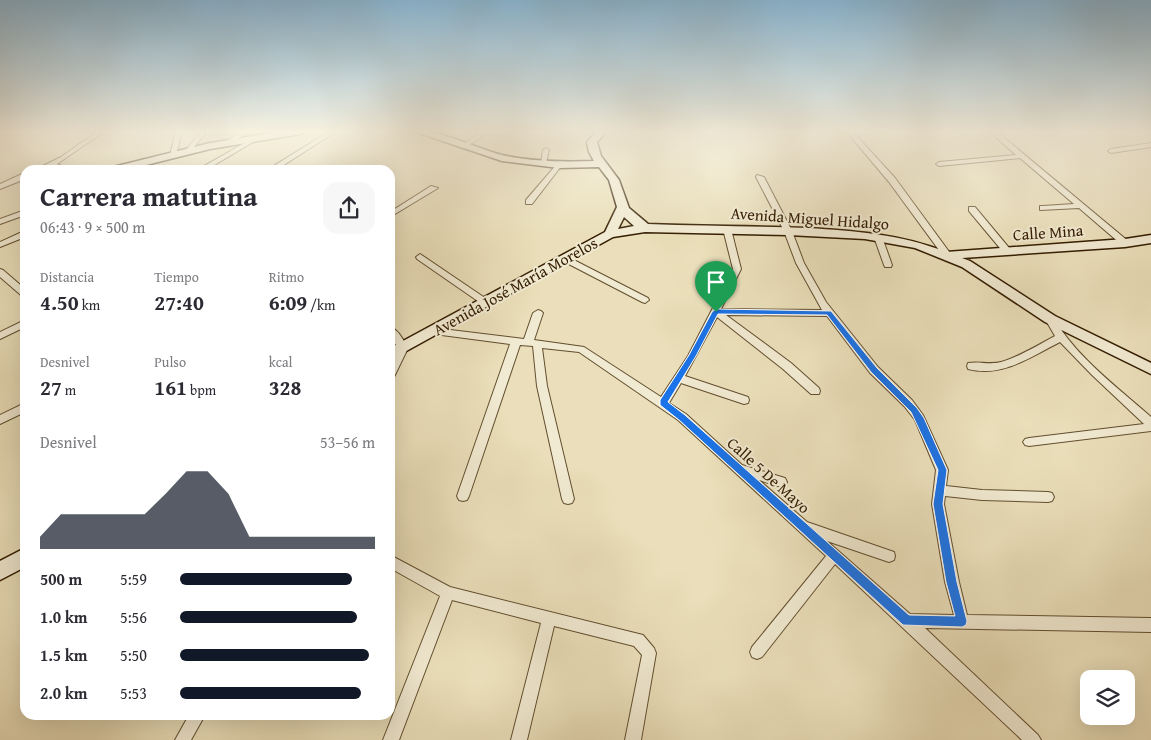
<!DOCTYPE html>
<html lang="es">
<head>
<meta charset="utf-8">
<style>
  body { margin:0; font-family:"Gentium Book Plus",serif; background:#f7f7f7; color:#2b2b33; height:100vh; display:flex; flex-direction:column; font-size:19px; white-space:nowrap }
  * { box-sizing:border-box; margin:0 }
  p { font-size:16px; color:#7c7c81 }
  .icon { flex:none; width:28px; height:28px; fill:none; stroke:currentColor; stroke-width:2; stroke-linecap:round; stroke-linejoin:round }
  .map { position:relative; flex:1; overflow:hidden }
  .details { position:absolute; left:20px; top:165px; width:375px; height:555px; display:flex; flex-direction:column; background:#fff; border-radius:15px; box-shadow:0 5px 20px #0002 }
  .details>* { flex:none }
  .controls { position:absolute; left:1080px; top:670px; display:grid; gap:10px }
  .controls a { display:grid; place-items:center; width:55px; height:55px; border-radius:10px; background:#fff; box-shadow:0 5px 20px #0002; font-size:25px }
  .pin { position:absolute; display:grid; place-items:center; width:42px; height:42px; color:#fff; margin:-51px -21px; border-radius:50% 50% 50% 0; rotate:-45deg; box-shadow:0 0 5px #0007 }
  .pin .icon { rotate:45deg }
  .round { display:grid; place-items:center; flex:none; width:52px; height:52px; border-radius:15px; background:#f7f7f7 }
  .headline { display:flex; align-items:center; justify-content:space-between; height:85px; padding:0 20px }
  h1 { font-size:28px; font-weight:600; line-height:38px }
  .metrics { display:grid; grid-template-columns:repeat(3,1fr); gap:8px; height:85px; padding:5px 20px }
  .metrics div { display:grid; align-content:center }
  .metrics b { font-size:21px; font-weight:600 }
  .metrics small { font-size:14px; font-weight:400 }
  .metrics p { font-size:14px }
  .chart { height:140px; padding:10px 20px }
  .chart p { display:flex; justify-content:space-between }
  .chart svg { width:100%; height:90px; margin-top:5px; fill:#111827; opacity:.7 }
  ul { padding:0 20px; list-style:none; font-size:16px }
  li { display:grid; grid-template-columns:80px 60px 1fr; align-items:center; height:38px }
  li i { height:12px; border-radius:6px; background:#111827 }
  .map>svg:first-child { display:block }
</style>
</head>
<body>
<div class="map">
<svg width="1151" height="740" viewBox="0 0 1151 740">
  <rect width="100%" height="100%" fill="#eadfba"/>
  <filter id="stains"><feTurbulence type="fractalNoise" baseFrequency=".004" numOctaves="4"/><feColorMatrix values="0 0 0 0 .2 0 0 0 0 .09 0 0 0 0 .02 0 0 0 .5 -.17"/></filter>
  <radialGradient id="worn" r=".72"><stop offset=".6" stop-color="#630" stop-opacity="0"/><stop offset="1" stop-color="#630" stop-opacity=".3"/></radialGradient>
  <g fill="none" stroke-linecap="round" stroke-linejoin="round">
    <defs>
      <path id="street" d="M98,131H105L57,164L71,170H61L52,166L44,170H35L61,157Z
        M176,131H182L176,155L173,157L170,155Z
        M201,131H207L190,152H186V150Z
        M243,131H251L228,144L223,143Z
        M330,131H337L276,170H267Z
        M483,131H491L464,148L459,147Z
        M846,131H852L895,178L950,253V257H944L889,182Z
        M989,131H996L1128,241V245H1122L1079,208L1040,210V206H1043L1074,204L1020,158L939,166L936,164L939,162L1016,155Z
        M255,137L260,138L206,170H197Z
        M1151,143V147L1111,153L1108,151L1111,149Z
        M546,148L549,150L546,163L541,164L543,150Z
        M557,164L562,165L532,204H526V200Z
        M22,174H25V179L0,189V184Z
        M757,175L764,177L792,231L804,263L826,302L878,367L912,400L923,415L948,470L946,486L982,490L1048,492L1052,493L1054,497L1052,501L1048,502L982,500L945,496L944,504L959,582L967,615L1151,618V632L925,628L1038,735L1041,740H1022L835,564L762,657L757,659L752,657L750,652L752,647L826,556L678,420L579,352L542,348L547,386L574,499L572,503L568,504L564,503L562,499L537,386L533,346L520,345L469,496L467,500L463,501L459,500L457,496L510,344L434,334L431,333L429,331L431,329L434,328L524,339L533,313L538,310L541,311L543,313L534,340L584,347L661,397L688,356L733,269L723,229L727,227L731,229L741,269L721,309L822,310L796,263L784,231L756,177ZM726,315L827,316L870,373L904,406L915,420L936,470L932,504L945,582L954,615L910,614L827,541L889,562L894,560L895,556L894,552L807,522L759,480L781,487L785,486L787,482L785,478L742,465L686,414L669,403L681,383L744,404L748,403L749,400L748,397L685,376L717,317L783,369L811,394H819L820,391L819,388L791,363Z
        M431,186L438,188L390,217V212Z
        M969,207H975L1010,249V253H1004L969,211Z
        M25,210V215L0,224V219Z
        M22,232H25V237L0,247V242Z
        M875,235H878L882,237L892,265L891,267H885L884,265L874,237Z
        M420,254L488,300L489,302L488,304H482L417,259L416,257Z
        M564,255L648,298L649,300L645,303L642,302L561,260L560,258Z
        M0,269L3,270L25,289V297L22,296L0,277Z
        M1050,316L1053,317C1076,357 1117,387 1151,417V431L1029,446L1025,445L1023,442L1025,439L1029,438L1144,424L1092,375L1060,342C1032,356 1002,378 968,369L967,366L968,363C979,361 990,365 1001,362C1017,358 1040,344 1055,336L1045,319Z
        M25,320V327L0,339V332Z
        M390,327C399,330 403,340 408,348L394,377L390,378V364L398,348L390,336Z
        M25,403V412L0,424V415Z
        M390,555L450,587L643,635L654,648L656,653L641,740H625L642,655L634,646L554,626L527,740H511L541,623L452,600L399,740H383L440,596L390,568Z
        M189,715H205L191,740H175Z"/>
      <path id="secondary" d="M283,131H306L301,134L210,149L126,170H108L109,168L210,143Z
        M413,131C444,131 473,147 502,155C532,162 564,162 594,161L589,152L587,142L597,131H607L597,142L601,156L619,180L629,208L648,224C701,226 754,226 808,228C855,231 901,234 946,252L1125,239L1151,235V243L1125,247L962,258L970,261L1055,316L1151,363V374L1045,322L962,267L915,248L865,239L788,235L645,232L613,237L390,360V348L605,232L617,207L609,180L599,167L559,168L502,161ZM624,217L634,226L618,229Z
        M25,548V567L0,580V561Z"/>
    </defs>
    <use href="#street" stroke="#624e2e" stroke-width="2"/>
    <use href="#secondary" stroke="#341d00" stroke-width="3"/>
    <use href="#street" fill="#f1ead2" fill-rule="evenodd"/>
    <use href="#secondary" fill="#f1ead2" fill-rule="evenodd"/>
  </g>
  <linearGradient id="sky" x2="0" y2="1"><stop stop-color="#89b7d5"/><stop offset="0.56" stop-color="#f6f1e0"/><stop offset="1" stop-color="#f6f1e0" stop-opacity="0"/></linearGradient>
  <rect width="1151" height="235" fill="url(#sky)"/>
  <path fill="#1a73e8" stroke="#fff" fill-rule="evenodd" d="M716,309L831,311L877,368L917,408L924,418L947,470L943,504L957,582L967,621L966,625L962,627L903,625L679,420L660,405V400L689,355L712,312ZM718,314L827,315L871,372L911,412L938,470L933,504L946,582L955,616L909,615L685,415L668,402L696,356Z"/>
  <g text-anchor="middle" stroke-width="4" stroke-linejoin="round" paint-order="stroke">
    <g font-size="16" fill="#341d00" stroke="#f1ead2">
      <text transform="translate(810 218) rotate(4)" y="6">Avenida Miguel Hidalgo</text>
      <text transform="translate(1048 232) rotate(-4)" y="6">Calle Mina</text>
      <text transform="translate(515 286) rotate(-29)" y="6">Avenida José María Morelos</text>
      <text transform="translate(769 475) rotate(42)" y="6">Calle 5 De Mayo</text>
    </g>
  </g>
  <rect width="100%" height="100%" filter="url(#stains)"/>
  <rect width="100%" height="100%" fill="url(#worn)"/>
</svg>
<div class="controls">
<a><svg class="icon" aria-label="layers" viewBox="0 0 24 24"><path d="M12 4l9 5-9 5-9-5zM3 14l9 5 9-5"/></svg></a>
</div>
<div class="pin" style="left:716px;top:312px;background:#1e9e55"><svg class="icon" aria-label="arrive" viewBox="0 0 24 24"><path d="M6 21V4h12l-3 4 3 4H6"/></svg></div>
<section class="details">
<div class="headline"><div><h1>Carrera matutina</h1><p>06:43 · 9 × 500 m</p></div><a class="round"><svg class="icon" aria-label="share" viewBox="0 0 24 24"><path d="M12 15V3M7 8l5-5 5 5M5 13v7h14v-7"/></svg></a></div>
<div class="metrics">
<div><p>Distancia</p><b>4.50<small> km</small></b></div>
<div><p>Tiempo</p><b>27:40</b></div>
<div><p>Ritmo</p><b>6:09<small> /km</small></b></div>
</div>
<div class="metrics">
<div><p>Desnivel</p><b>27<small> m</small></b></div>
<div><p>Pulso</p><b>161<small> bpm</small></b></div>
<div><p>kcal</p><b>328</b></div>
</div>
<div class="chart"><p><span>Desnivel</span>53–56 m</p>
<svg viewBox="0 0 160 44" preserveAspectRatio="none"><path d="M0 44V38L10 27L20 27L30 27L40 27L50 27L60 17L70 6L80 6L90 17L100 38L110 38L120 38L130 38L140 38L150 38L160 38V44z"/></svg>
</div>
<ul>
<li><b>500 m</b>5:59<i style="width:88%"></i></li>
<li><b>1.0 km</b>5:56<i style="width:91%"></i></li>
<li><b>1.5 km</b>5:50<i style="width:97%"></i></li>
<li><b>2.0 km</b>5:53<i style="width:93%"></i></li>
</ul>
</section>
</div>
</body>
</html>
